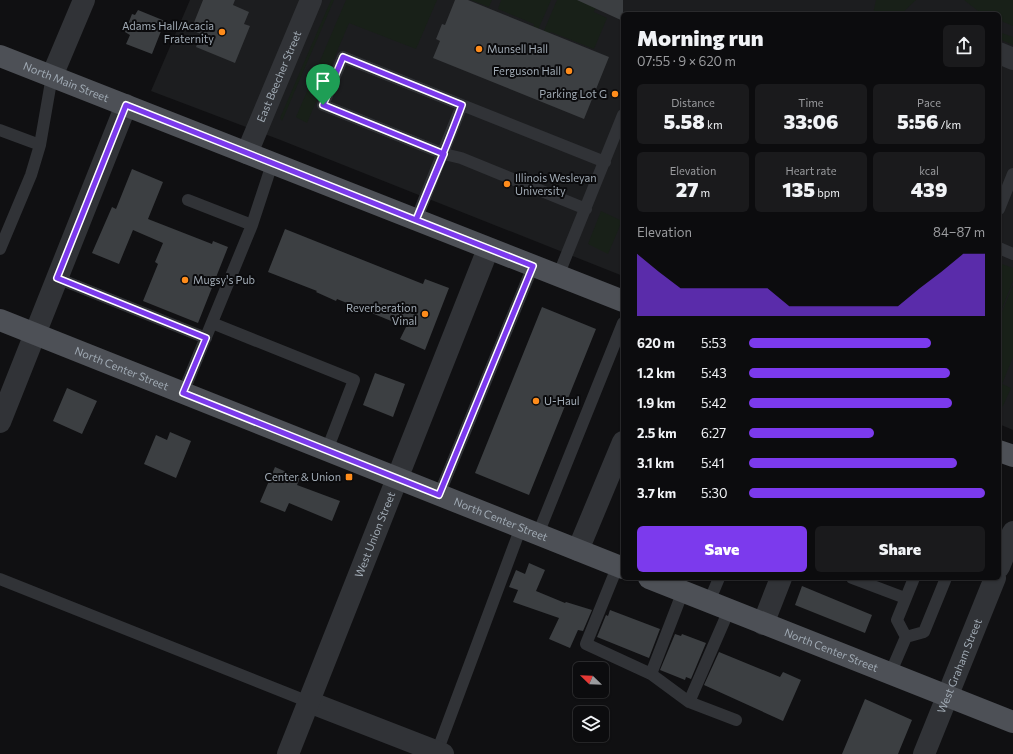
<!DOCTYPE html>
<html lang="en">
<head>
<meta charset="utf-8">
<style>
  body { margin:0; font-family:Commissioner,sans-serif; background:#1a1a1c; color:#f1f3f6; height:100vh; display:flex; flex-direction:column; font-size:15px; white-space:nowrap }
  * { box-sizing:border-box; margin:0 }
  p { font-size:13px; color:#9a9b9e }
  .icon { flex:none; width:22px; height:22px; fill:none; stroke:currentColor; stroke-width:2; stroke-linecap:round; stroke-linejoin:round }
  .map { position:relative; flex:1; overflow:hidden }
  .drawer { position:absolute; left:621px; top:12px; width:380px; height:568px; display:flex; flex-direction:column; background:#0c0c0e; border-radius:6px; box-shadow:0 1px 3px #0004,0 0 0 1px #2c2c2e }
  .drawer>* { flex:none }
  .needle { width:26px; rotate:293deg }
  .tools { position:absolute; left:573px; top:662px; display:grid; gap:8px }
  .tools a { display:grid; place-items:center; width:36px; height:36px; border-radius:6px; background:#0c0c0e; box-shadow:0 1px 3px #0004,0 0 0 1px #2c2c2e; font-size:20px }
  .pin { position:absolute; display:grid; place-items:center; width:34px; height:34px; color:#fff; margin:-41px -17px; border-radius:50% 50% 50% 0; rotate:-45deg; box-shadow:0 0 4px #0007 }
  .pin .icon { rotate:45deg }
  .round { display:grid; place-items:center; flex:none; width:42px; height:42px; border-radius:6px; background:#1a1a1c }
  .head { display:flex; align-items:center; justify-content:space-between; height:68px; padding:0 16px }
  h1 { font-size:22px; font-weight:800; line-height:30px }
  .stats { display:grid; grid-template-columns:repeat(3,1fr); gap:6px; height:68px; padding:4px 16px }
  .stats div { display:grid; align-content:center; border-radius:6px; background:#1a1a1c; text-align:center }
  .stats b { font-size:20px; font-weight:800 }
  .stats small { font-size:11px; font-weight:400 }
  .stats p { font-size:11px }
  .chart { height:112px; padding:8px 16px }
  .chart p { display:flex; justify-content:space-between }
  .chart svg { width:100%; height:72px; margin-top:4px; fill:#7c3aed; opacity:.7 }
  .primary-button { display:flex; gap:8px; margin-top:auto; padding:8px 16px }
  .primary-button a { flex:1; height:46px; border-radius:6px; background:#7c3aed; color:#fff; font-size:16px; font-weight:800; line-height:46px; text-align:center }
  .primary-button a+a { background:#1a1a1c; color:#f1f3f6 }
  ul { padding:0 16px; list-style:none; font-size:13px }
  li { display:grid; grid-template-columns:64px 48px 1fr; align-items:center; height:30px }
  li i { height:10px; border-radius:5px; background:#7c3aed }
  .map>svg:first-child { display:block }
</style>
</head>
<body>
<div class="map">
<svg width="1013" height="754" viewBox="0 0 1013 754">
  <rect width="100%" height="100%" fill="#101012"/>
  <path fill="#1c1d1f" d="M190,0H1013V430L999,424V14H623V276L278,139L151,91Z"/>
  <path fill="#182018" d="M331,0H334L282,121L280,118Z
    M346,0H437L416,49L349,23L307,123L296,117Z
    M471,0H492L489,7Z
    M501,0H551L538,30L533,29L534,24L498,9Z
    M557,0H599L594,12L607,18L594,49L551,32L548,35L543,33Z
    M876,0H916L901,14H873Z
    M964,0H1013V26L999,20V14H982Z
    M999,32L1013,37V45L999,39Z
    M601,211L622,221L608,254L588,244Z
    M999,263L1013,268V281L999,316Z
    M1013,285V357L1002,384L1011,388L1003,406L999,409V319Z"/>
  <path fill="#3c3f42" d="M203,0H235L233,5L249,12L244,24L250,26L235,63L196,47L201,34L191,30Z
    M455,0H468L609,57L584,119L433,58L440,41L436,39L442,24L445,25Z
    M577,0H623V21Z
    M138,10L165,21L152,54L126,44L130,35L125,32L132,14L135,15Z
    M132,169L163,182L148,219L212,244L213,241L228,247L198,323L143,301L158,264L155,262L163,243L133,230L119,264L92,253L112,207L116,209Z
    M285,229L423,284L425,279L449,288L425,350L400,339L406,327L337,299L336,301L316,292L317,291L268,272Z
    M542,307L596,329L529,495L475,473Z
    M375,373L405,384L393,417L363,405Z
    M67,388L97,401L82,434L53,421Z
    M170,432L191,441L176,478L144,464L156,435L167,440Z
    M275,467L300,478L297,485L340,501L332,521L289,503L285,512L260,502Z
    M529,563L545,570L536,591L565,603L566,602L592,610L583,631L578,630L570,648L549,639L559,618L513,602L518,590L509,587L516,570L525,574Z
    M802,586L872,615L865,633L795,605Z
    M610,610L660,629L649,658L597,637L606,615L608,616Z
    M675,634L681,636L682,634L706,643L691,679L686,677L685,680L660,670Z
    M719,652L780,677L783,672L801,680L783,721L704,685Z
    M865,699L912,720L898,754H842Z"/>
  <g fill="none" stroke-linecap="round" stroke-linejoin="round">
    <path stroke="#313337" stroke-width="12" d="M462,105L605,162
      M0,130L40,145L52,76
      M188,200L252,225
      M999,209L1013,174
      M416,220L462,105L343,57L323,105L444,154L461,158L586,209
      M999,248L1013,254
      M0,249L31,175L40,145
      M558,276L623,115
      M57,278L206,338
      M212,323L354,380L327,450
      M183,393L252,225L272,164
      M439,495L533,266
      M538,534L623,323
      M618,565L586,644L651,674L689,702
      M852,578L905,598
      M0,579L309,702
      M709,602L719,578
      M729,610L689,702L736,720
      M906,637L924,632L946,578
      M651,674L683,591
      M890,674L906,637L897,620L914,578
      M437,752L521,527"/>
    <g stroke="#313337" stroke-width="22">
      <path d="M999,53L1013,59"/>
      <path d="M52,76L84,0"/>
      <path id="s1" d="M247,153L311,0"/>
      <path d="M0,422L126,105"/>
      <path d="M578,550L623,442"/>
      <path d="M999,567L1013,532"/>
      <path d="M763,624L781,578"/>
      <path d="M309,702L443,754"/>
      <path id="s2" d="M288,754L488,249"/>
      <path id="s3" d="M924,754L995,578"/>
    </g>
    <g stroke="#4d5056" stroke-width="22">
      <path id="s4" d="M0,56L623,301"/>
      <path id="s5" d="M0,320L623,568"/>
      <path d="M999,451L1013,456"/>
      <path id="s6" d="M649,578L1013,722"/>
    </g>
  </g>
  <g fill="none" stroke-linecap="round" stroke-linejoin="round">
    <defs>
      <path id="route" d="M323,105L444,154L416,220L126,105L57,278L206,338L183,393L439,495L533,266L416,220C431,182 448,144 462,105L343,57L323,105"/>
    </defs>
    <use href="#route" stroke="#fff" stroke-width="8"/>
    <use href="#route" stroke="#7c3aed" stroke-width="5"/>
  </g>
  <g fill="#ff8c1b" stroke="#0b0b0d" stroke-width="1.5">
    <circle cx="222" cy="32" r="4"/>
    <circle cx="479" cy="49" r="4"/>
    <circle cx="569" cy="71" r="4"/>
    <circle cx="615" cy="94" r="4"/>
    <circle cx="507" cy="184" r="4"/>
    <circle cx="185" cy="280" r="4"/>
    <circle cx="425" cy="314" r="4"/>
    <circle cx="536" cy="401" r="4"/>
    <rect x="345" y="473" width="8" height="8" rx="2"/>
  </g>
  <g text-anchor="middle" stroke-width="4" stroke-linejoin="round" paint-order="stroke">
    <g font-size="11" fill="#a0aab4" stroke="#0b0b0d" text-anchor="end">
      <text x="214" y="30">Adams Hall/Acacia<tspan x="214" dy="13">Fraternity</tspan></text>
      <text x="487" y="53" text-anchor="start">Munsell Hall</text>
      <text x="561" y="75">Ferguson Hall</text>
      <text x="607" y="98">Parking Lot G</text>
      <text x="515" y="182" text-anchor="start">Illinois Wesleyan<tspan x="515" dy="13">University</tspan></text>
      <text x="193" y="284" text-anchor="start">Mugsy's Pub</text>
      <text x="417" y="312">Reverberation<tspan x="417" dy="13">Vinal</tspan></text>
      <text x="544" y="405" text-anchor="start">U-Haul</text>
      <text x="341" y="481">Center &amp; Union</text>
    </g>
    <g font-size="11" fill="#a0aab4" stroke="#0b0b0d">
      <text dy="4" stroke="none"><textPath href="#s1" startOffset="83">East Beecher Street</textPath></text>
      <text dy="4" stroke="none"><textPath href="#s4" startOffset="71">North Main Street</textPath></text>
      <text dy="4" stroke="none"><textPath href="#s5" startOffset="131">North Center Street</textPath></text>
      <text dy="4" stroke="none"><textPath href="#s5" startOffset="539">North Center Street</textPath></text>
      <text dy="4" stroke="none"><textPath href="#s2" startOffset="236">West Union Street</textPath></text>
      <text dy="4" stroke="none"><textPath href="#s6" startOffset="196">North Center Street</textPath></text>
      <text dy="4" stroke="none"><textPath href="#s3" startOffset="95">West Graham Street</textPath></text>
    </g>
  </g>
</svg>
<div class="tools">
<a><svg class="needle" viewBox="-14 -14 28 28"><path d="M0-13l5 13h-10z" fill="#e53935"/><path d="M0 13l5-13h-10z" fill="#9a9b9e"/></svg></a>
<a><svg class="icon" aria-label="layers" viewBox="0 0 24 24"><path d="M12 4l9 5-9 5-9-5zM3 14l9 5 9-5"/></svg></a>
</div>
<div class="pin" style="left:323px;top:105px;background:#1e9e55"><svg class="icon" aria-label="arrive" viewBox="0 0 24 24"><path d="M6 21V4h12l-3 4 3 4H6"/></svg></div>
<section class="drawer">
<div class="head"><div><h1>Morning run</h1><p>07:55 · 9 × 620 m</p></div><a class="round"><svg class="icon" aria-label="share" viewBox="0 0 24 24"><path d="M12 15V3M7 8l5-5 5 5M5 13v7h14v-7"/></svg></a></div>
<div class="stats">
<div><p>Distance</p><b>5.58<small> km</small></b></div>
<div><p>Time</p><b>33:06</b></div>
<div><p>Pace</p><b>5:56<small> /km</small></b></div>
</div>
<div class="stats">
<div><p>Elevation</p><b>27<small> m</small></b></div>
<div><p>Heart rate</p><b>135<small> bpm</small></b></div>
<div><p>kcal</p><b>439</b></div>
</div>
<div class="chart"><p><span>Elevation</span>84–87 m</p>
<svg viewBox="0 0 160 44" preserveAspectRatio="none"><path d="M0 44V6L10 17L20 27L30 27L40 27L50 27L60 27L70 38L80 38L90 38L100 38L110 38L120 38L130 27L140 17L150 6L160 6V44z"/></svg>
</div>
<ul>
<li><b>620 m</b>5:53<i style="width:77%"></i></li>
<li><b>1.2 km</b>5:43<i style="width:85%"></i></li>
<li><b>1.9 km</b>5:42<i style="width:86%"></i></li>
<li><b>2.5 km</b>6:27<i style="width:53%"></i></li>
<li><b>3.1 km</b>5:41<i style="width:88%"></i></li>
<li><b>3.7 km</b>5:30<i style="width:100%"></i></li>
</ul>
<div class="primary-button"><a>Save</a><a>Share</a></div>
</section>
</div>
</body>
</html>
